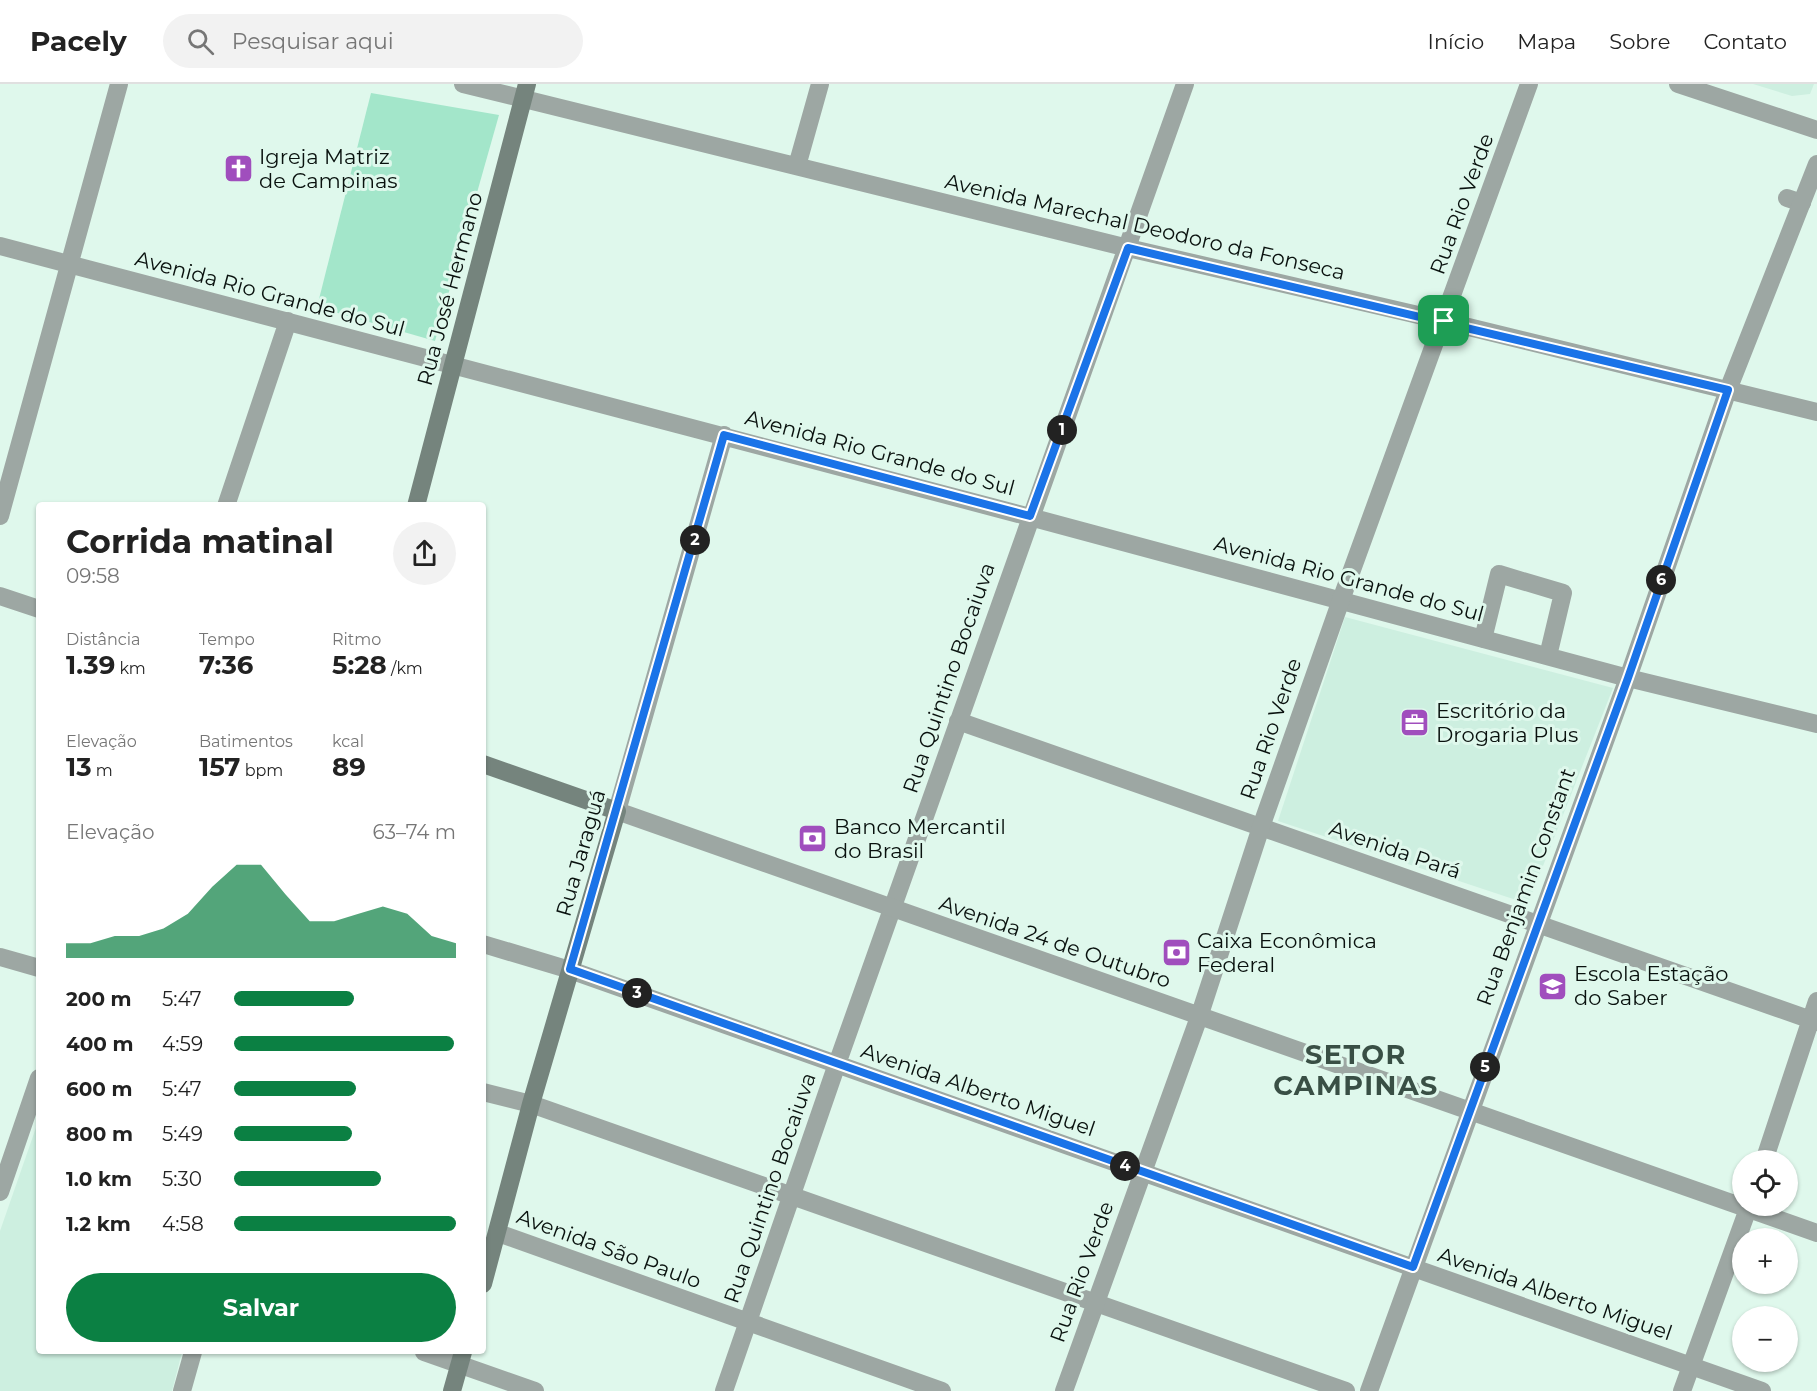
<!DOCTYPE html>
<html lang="pt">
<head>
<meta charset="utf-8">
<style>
  body { margin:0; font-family:Montserrat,sans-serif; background:#f2f2f2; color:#222; height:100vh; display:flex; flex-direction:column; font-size:22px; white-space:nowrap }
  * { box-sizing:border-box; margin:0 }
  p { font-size:20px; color:#767676 }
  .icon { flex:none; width:33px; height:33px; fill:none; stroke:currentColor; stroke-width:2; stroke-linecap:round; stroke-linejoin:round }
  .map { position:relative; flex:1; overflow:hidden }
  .details { position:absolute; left:36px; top:418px; width:450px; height:852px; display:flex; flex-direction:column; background:#fff; border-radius:6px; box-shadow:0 2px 4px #0004 }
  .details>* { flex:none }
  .controls { position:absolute; left:1732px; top:1066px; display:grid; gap:12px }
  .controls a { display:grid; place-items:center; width:66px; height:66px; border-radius:50%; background:#fff; box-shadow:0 2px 4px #0004; font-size:30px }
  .pin { position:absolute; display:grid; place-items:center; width:51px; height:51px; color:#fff; margin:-26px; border-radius:12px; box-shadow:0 3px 9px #0006 }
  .km { position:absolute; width:30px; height:30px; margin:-15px; border-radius:50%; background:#222; color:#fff; font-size:16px; line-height:30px; text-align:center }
  .round { display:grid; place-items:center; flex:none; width:63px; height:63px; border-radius:32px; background:#f2f2f2 }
  .headline { display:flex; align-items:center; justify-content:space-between; height:102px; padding:0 30px }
  h1 { font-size:33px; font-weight:700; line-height:45px }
  .figures { display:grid; grid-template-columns:repeat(3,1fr); gap:9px; height:102px; padding:6px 30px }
  .figures div { display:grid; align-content:center }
  .figures b { font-size:26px; font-weight:700 }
  .figures small { font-size:16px; font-weight:400 }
  .figures p { font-size:16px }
  .chart { height:168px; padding:12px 30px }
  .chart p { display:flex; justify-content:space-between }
  .chart svg { width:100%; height:108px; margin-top:6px; fill:#0b8043; opacity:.7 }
  .primary-button { display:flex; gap:12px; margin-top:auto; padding:12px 30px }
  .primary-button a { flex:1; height:69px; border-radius:36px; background:#0b8043; color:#fff; font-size:24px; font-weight:700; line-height:69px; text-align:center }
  ul { padding:0 30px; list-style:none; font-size:20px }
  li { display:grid; grid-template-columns:96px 72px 1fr; align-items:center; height:45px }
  li i { height:15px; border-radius:8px; background:#0b8043 }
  header { display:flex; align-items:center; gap:36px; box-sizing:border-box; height:84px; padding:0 30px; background:#fff; border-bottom:2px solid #e0e0e0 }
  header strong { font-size:28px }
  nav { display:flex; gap:33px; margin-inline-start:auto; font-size:21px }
  .search { width:420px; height:54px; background:#f2f2f2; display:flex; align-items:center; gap:15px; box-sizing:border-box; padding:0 21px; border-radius:33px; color:#767676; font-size:22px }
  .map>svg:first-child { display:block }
</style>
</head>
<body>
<header>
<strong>Pacely</strong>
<div class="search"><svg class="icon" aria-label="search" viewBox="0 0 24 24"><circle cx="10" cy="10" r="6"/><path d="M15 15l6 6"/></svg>Pesquisar aqui</div>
<nav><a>Início</a><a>Mapa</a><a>Sobre</a><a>Contato</a></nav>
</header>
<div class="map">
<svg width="1817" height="1307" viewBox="0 0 1817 1307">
  <rect width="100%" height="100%" fill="#dff8ec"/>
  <path fill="#cdefe0" d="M1753,0H1814L1810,10L1792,12Z
    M1345,533L1613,604L1528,820L1278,737Z
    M39,1035V1268H182L172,1307H0V1147Z"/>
  <path fill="#a3e6ca" d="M371,9L499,31L435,257L317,223Z"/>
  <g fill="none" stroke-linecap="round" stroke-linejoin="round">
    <path stroke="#9da7a3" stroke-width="18" d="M463,0L1128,164L1444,237L1817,328
      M797,82L820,0
      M1787,114L1802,119
      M0,162L1030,433L1628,594L1817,640
      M226,422L288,237
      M0,432L119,0
      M1483,555L1499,490L1563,509L1548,572
      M958,637L1817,938
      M617,727L724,351
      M483,860L570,886L1762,1307
      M0,873L39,884
      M483,1008L531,1020L1346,1307
      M1764,1077L1817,917
      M0,1108L39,994
      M498,1149L942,1307
      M424,1268L535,1307
      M724,1307L837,980L1185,0
      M1682,1307L1749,1122"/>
    <path stroke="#9da7a3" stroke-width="18" d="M1678,0L1817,46
      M0,512L39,525
      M617,727L1817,1149
      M182,1307L193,1268
      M1064,1307L1199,933L1261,743L1341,516L1529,0
      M1369,1307L1628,594L1728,306L1817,80"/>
    <path stroke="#75847d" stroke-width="18" d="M416,422L527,0
      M483,680L617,727L531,1020L483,1200
      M452,1307L463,1268"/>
  </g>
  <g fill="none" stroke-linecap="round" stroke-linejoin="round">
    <defs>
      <path id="route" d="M1128,164L1728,306L1628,594L1413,1183L570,885L724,351L1030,432Z"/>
    </defs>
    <use href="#route" stroke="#fff" stroke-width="12"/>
    <use href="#route" stroke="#1a73e8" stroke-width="8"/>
  </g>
  <defs>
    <symbol id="church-square" viewBox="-11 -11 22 22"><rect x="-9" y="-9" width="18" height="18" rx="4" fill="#a04ebd" stroke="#dff8ec"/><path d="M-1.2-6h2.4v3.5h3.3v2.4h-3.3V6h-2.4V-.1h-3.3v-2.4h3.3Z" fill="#fff"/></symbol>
    <symbol id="office-square" viewBox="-11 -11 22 22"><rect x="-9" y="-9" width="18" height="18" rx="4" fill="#a04ebd" stroke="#dff8ec"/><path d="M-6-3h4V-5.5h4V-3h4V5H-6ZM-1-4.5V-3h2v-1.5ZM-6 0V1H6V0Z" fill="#fff"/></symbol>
    <symbol id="bank-square" viewBox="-11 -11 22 22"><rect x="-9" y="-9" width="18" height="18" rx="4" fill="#a04ebd" stroke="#dff8ec"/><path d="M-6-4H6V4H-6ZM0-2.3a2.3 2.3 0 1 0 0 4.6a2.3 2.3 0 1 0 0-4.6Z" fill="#fff"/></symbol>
    <symbol id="school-square" viewBox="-11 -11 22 22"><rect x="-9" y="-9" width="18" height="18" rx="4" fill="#a04ebd" stroke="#dff8ec"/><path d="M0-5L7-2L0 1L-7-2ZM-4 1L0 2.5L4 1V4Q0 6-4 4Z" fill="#fff"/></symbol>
  </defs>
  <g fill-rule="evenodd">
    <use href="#church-square" x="222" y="68" width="33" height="33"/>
    <use href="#office-square" x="1398" y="622" width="33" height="33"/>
    <use href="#bank-square" x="796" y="738" width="33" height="33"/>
    <use href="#bank-square" x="1160" y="852" width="33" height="33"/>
    <use href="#school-square" x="1536" y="886" width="33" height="33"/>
  </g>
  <g text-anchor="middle" stroke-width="6" stroke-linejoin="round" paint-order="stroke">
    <g font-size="21" fill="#09110e" stroke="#dff8ec" text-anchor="start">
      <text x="259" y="80">Igreja Matriz<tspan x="259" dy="24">de Campinas</tspan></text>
      <text x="1436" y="634">Escritório da<tspan x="1436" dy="24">Drogaria Plus</tspan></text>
      <text x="834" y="750">Banco Mercantil<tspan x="834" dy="24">do Brasil</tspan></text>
      <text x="1197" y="864">Caixa Econômica<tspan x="1197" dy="24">Federal</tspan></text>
      <text x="1574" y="897">Escola Estação<tspan x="1574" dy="24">do Saber</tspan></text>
    </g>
    <g font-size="21" fill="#09110e" stroke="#dff8ec">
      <text transform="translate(1462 120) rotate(-70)" y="7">Rua Rio Verde</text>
      <text transform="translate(1145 143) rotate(13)" y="7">Avenida Marechal Deodoro da Fonseca</text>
      <text transform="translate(450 205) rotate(-75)" y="7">Rua José Hermano</text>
      <text transform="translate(270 210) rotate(15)" y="7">Avenida Rio Grande do Sul</text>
      <text transform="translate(880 369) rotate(15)" y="7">Avenida Rio Grande do Sul</text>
      <text transform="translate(1349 495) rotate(15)" y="7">Avenida Rio Grande do Sul</text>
      <text transform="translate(949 594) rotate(-71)" y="7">Rua Quintino Bocaiuva</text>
      <text transform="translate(1271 645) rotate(-71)" y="7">Rua Rio Verde</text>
      <text transform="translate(1395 766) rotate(19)" y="7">Avenida Pará</text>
      <text transform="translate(581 769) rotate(-74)" y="7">Rua Jaraguá</text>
      <text transform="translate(1526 803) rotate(-70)" y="7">Rua Benjamin Constant</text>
      <text transform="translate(1055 858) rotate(19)" y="7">Avenida 24 de Outubro</text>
      <text transform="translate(978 1006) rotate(19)" y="7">Avenida Alberto Miguel</text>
      <text transform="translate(770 1104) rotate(-71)" y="7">Rua Quintino Bocaiuva</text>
      <text transform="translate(609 1165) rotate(20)" y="7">Avenida São Paulo</text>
      <text transform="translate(1082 1188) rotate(-70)" y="7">Rua Rio Verde</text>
      <text transform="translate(1555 1210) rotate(19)" y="7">Avenida Alberto Miguel</text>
    </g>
    <g font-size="27" font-weight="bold" letter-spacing="1.5" fill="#394f45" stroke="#dff8ec">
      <text x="1356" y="980">SETOR<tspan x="1356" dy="31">CAMPINAS</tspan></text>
    </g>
  </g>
</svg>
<div class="controls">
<a><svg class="icon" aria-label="locate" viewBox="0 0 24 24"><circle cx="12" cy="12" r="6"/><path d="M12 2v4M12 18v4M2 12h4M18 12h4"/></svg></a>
<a>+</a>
<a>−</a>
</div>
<div class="pin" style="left:1444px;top:237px;background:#1e9e55"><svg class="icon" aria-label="arrive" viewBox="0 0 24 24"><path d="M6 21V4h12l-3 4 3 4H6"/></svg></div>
<b class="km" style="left:1062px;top:346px">1</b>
<b class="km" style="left:695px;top:456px">2</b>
<b class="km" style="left:637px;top:909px">3</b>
<b class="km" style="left:1125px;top:1082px">4</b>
<b class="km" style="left:1485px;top:983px">5</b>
<b class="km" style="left:1661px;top:496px">6</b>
<section class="details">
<div class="headline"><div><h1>Corrida matinal</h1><p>09:58</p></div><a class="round"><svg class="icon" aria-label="share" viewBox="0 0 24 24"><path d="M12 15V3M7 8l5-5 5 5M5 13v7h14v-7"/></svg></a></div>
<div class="figures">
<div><p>Distância</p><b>1.39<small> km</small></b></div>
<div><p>Tempo</p><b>7:36</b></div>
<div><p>Ritmo</p><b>5:28<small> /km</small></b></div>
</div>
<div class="figures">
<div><p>Elevação</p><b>13<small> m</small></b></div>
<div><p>Batimentos</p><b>157<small> bpm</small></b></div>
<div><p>kcal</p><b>89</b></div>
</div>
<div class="chart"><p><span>Elevação</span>63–74 m</p>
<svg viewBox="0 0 160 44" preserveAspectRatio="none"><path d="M0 44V38L10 38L20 35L30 35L40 32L50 26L60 15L70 6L80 6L90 18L100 29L110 29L120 26L130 23L140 26L150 35L160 38V44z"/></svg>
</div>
<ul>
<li><b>200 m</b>5:47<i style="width:54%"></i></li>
<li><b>400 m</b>4:59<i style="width:99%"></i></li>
<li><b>600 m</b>5:47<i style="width:55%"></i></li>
<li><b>800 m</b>5:49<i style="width:53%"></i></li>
<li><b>1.0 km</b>5:30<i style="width:66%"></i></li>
<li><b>1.2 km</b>4:58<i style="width:100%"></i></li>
</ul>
<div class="primary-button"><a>Salvar</a></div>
</section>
</div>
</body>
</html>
